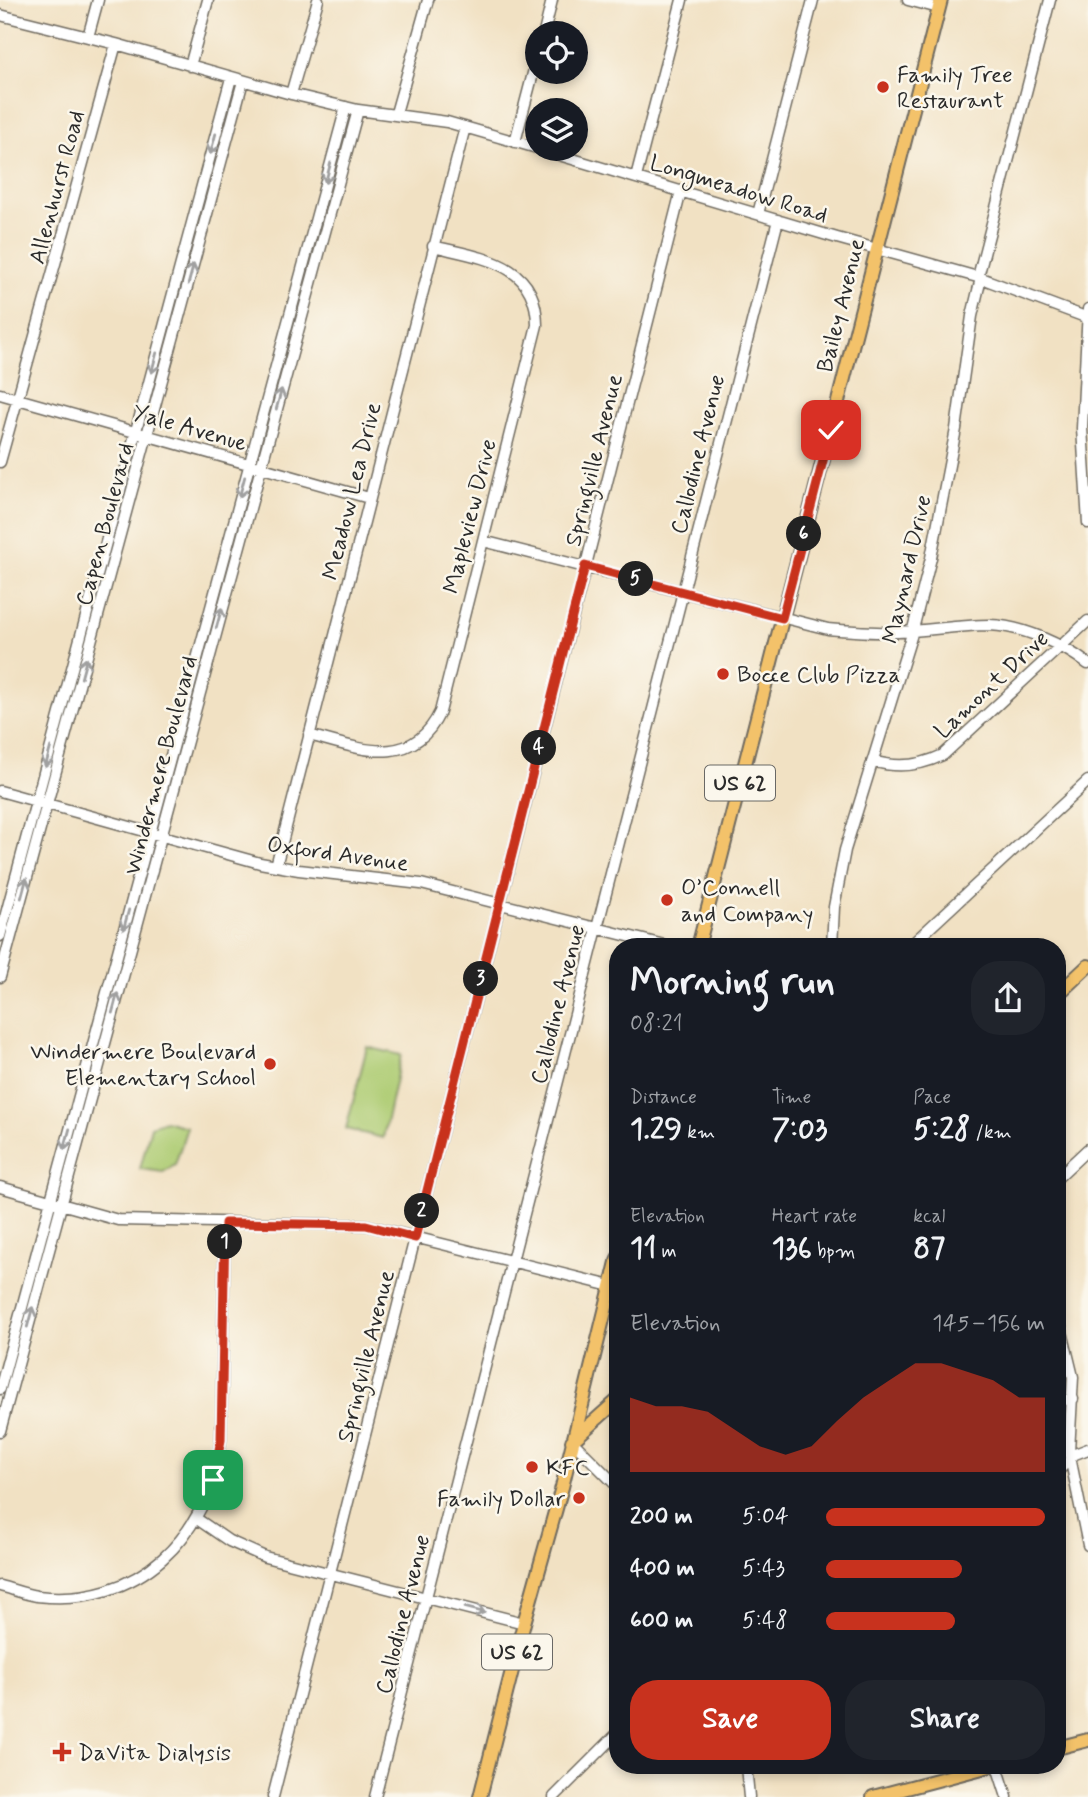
<!DOCTYPE html>
<html lang="en">
<head>
<meta charset="utf-8">
<style>
  body { margin:0; font-family:Mynerve,sans-serif; background:#20242c; color:#f1f3f6; height:100vh; display:flex; flex-direction:column; font-size:26px; white-space:nowrap }
  * { box-sizing:border-box; margin:0 }
  p { font-size:23px; color:#9ea1a6 }
  .icon { flex:none; width:38px; height:38px; fill:none; stroke:currentColor; stroke-width:2; stroke-linecap:round; stroke-linejoin:round }
  .map { position:relative; flex:1; overflow:hidden }
  .sheet { position:absolute; left:609px; top:938px; width:457px; height:836px; display:flex; flex-direction:column; background:#171b24; border-radius:28px; box-shadow:0 4px 10px #0003 }
  .sheet>* { flex:none }
  .tools { position:absolute; left:525px; top:21px; display:grid; gap:14px }
  .tools a { display:grid; place-items:center; width:63px; height:63px; border-radius:50%; background:#171b24; box-shadow:0 4px 10px #0003; font-size:35px }
  .pin { position:absolute; display:grid; place-items:center; width:60px; height:60px; color:#fff; margin:-30px; border-radius:14px; box-shadow:0 4px 10px #0006 }
  .km { position:absolute; width:35px; height:35px; margin:-18px; border-radius:50%; background:#222; color:#fff; font-size:19px; line-height:35px; text-align:center }
  .round { display:grid; place-items:center; flex:none; width:74px; height:74px; border-radius:28px; background:#20242c }
  .summary { display:flex; align-items:center; justify-content:space-between; height:119px; padding:0 21px }
  h1 { font-size:38px; font-weight:700; line-height:52px }
  .metrics { display:grid; grid-template-columns:repeat(3,1fr); gap:10px; height:119px; padding:7px 21px }
  .metrics div { display:grid; align-content:center }
  .metrics b { font-size:30px; font-weight:700 }
  .metrics small { font-size:19px; font-weight:400 }
  .metrics p { font-size:19px }
  .chart { height:196px; padding:14px 21px }
  .chart p { display:flex; justify-content:space-between }
  .chart svg { width:100%; height:126px; margin-top:7px; fill:#c8321e; opacity:.7 }
  .primary-button { display:flex; gap:14px; margin-top:auto; padding:14px 21px }
  .primary-button a { flex:1; height:80px; border-radius:28px; background:#c8321e; color:#fff; font-size:28px; font-weight:700; line-height:80px; text-align:center }
  .primary-button a+a { background:#20242c; color:#f1f3f6 }
  ul { padding:0 21px; list-style:none; font-size:23px }
  li { display:grid; grid-template-columns:112px 84px 1fr; align-items:center; height:52px }
  li i { height:18px; border-radius:9px; background:#c8321e }
  .map>svg:first-child { display:block }
</style>
</head>
<body>
<div class="map">
<svg width="1088" height="1797" viewBox="0 0 1088 1797">
  <rect width="100%" height="100%" fill="#fbf7ec"/>
  <filter id="ink" filterUnits="userSpaceOnUse"><feTurbulence type="fractalNoise" baseFrequency=".0143" numOctaves="2"/><feDisplacementMap in="SourceGraphic" scale="14" xChannelSelector="R" yChannelSelector="G"/><feConvolveMatrix kernelMatrix="1 2 1 2 8 2 1 2 1" color-interpolation-filters="sRGB"/></filter>
  <filter id="wash" filterUnits="userSpaceOnUse"><feTurbulence type="fractalNoise" baseFrequency=".00686" numOctaves="4" result="noise"/><feDisplacementMap in="SourceGraphic" scale="28" xChannelSelector="R" yChannelSelector="G"/><feGaussianBlur stdDeviation="1.57" result="paint"/><feColorMatrix in="noise" values="0 0 0 0 0 0 0 0 0 0 0 0 0 0 0 0 0 1.4 0 .05"/><feComposite in="paint" operator="in"/></filter>
  <g filter="url(#wash)">
    <rect width="100%" height="100%" fill="#f1e1c3"/>
    <path fill="#aecc73" stroke="#6c7c4f" stroke-width="2" d="M367,1047L401,1055L383,1138L346,1129Z
      M165,1121L187,1127L175,1165L163,1172L140,1169L151,1126Z"/>
  </g>
  <g filter="url(#ink)">
    <g fill="none" stroke-linecap="round" stroke-linejoin="round">
      <defs>
        <path id="minor" d="M908,0L939,8
          M0,15L116,44L291,94L358,110L447,122L537,148
          M544,33L552,0
          M88,37L98,0
          M190,66L208,0
          M291,94L318,0
          M396,113L428,0
          M515,142L537,58
          M539,149L837,238L981,278L1088,318
          M636,177L682,0
          M758,214L813,0
          M978,277L1050,0
          M1088,309L1082,428L1088,523
          M0,394L369,498
          M0,462L116,44
          M483,541L828,629C852,631 875,633 898,632C928,631 959,625 989,625C1023,626 1062,644 1088,664
          M309,735C358,748 412,771 440,712L537,325C537,262 481,258 433,246
          M873,761C898,769 920,766 943,755L1088,621
          M0,791L260,863L299,870L421,884L672,947
          M276,866L465,127
          M0,936L231,78
          M832,947L834,907L845,850L911,637L931,558L956,429L972,316L981,278
          M909,947L1088,781
          M0,977L243,81
          M1057,1178L1088,1149
          M0,1187L118,1220L366,1225L611,1286
          M1057,1311L1073,1377L1069,1452L1088,1545
          M0,1389L346,107
          M1057,1400L1073,1399
          M0,1431L358,110
          M572,1441L618,1487
          M1057,1472L1075,1454L1088,1449
          M197,1519L229,1541L265,1557L524,1623
          M0,1586C12,1589 24,1594 37,1596C138,1608 209,1537 221,1440L225,1223
          M746,1766L749,1797
          M997,1766L1007,1797
          M273,1797L681,191
          M375,1797L778,220
          M554,1797L618,1733"/>
        <path id="major" d="M698,947L941,0
          M1057,995L1088,966
          M572,1441L618,1400
          M1057,1748L1088,1740
          M480,1797L524,1623L562,1487L618,1258
          M873,1797L990,1766"/>
      </defs>
      <use href="#minor" stroke="#706b60" stroke-width="13"/>
      <use href="#major" stroke="#706b60" stroke-width="16"/>
      <use href="#minor" stroke="#fff" stroke-width="10"/>
      <use href="#major" stroke="#f3c26a" stroke-width="12"/>
    </g>
    <defs><path id="oneway-shaft" d="M-6 0H5M1.5-3L5.5 0L1.5 3" fill="none" stroke-width="1.6" stroke-linecap="round" stroke-linejoin="round" transform="scale(1.75)"/></defs>
    <g stroke="#a0a0a0">
      <use href="#oneway-shaft" transform="translate(213 144) rotate(105)"/>
      <use href="#oneway-shaft" transform="translate(328 173) rotate(105)"/>
      <use href="#oneway-shaft" transform="translate(191 274) rotate(-75)"/>
      <use href="#oneway-shaft" transform="translate(154 363) rotate(105)"/>
      <use href="#oneway-shaft" transform="translate(279 399) rotate(-75)"/>
      <use href="#oneway-shaft" transform="translate(242 487) rotate(105)"/>
      <use href="#oneway-shaft" transform="translate(219 618) rotate(-75)"/>
      <use href="#oneway-shaft" transform="translate(84 668) rotate(-75)"/>
      <use href="#oneway-shaft" transform="translate(48 757) rotate(105)"/>
      <use href="#oneway-shaft" transform="translate(24 888) rotate(-75)"/>
      <use href="#oneway-shaft" transform="translate(126 920) rotate(105)"/>
      <use href="#oneway-shaft" transform="translate(115 1003) rotate(-75)"/>
      <use href="#oneway-shaft" transform="translate(67 1139) rotate(105)"/>
      <use href="#oneway-shaft" transform="translate(30 1317) rotate(-75)"/>
      <use href="#oneway-shaft" transform="translate(475 1610) rotate(15)"/>
    </g>
  </g>
  <g fill="none" stroke-linecap="round" stroke-linejoin="round" filter="url(#ink)">
    <defs>
      <path id="route" d="M213,1480L221,1440L225,1223L366,1225L415,1238L585,566L782,618L831,430"/>
    </defs>
    <use href="#route" stroke="#fff" stroke-width="14"/>
    <use href="#route" stroke="#c8321e" stroke-width="9"/>
  </g>
  <g fill="#c8321e" stroke="#fbf7ec" stroke-width="2.5">
    <circle cx="883" cy="87" r="7"/>
    <circle cx="723" cy="674" r="7"/>
    <circle cx="667" cy="900" r="7"/>
    <circle cx="270" cy="1064" r="7"/>
    <circle cx="532" cy="1467" r="7"/>
    <circle cx="579" cy="1498" r="7"/>
    <path d="M58.5 1741.5h7v7h7v7h-7v7h-7v-7h-7v-7h7z"/>
  </g>
  <g text-anchor="middle" stroke-width="5" stroke-linejoin="round" paint-order="stroke">
    <g fill="#fbf7ec" stroke="#696865" stroke-width="2">
      <rect x="705" y="765.5" width="70" height="35" rx="5"/>
      <rect x="482" y="1634.5" width="70" height="35" rx="5"/>
    </g>
    <g font-size="21" font-weight="bold" fill="#2b2b2b">
      <text x="740" y="790">US 62</text>
      <text x="517" y="1659">US 62</text>
    </g>
    <g font-size="23" fill="#2b2b2b" stroke="#fbf7ec" text-anchor="start">
      <text x="897" y="82">Family Tree<tspan x="897" dy="26">Restaurant</tspan></text>
      <text x="737" y="682">Bocce Club Pizza</text>
      <text x="681" y="895">O’Connell<tspan x="681" dy="26">and Company</tspan></text>
      <text x="256" y="1059" text-anchor="end">Windermere Boulevard<tspan x="256" dy="26">Elementary School</tspan></text>
      <text x="546" y="1475">KFC</text>
      <text x="565" y="1506" text-anchor="end">Family Dollar</text>
      <text x="78" y="1760">DaVita Dialysis</text>
    </g>
    <g font-size="23" fill="#2b2b2b" stroke="#fbf7ec">
      <text transform="translate(56 187) rotate(-75)" y="8">Allenhurst Road</text>
      <text transform="translate(739 188) rotate(17)" y="8">Longmeadow Road</text>
      <text transform="translate(840 305) rotate(-76)" y="8">Bailey Avenue</text>
      <text transform="translate(190 427) rotate(16)" y="8">Yale Avenue</text>
      <text transform="translate(697 454) rotate(-76)" y="8">Callodine Avenue</text>
      <text transform="translate(593 460) rotate(-76)" y="8">Springville Avenue</text>
      <text transform="translate(351 491) rotate(-76)" y="8">Meadow Lea Drive</text>
      <text transform="translate(469 516) rotate(-76)" y="8">Mapleview Drive</text>
      <text transform="translate(104 524) rotate(-75)" y="8">Capen Boulevard</text>
      <text transform="translate(906 569) rotate(-77)" y="8">Maynard Drive</text>
      <text transform="translate(991 684) rotate(-43)" y="8">Lamont Drive</text>
      <text transform="translate(160 765) rotate(-75)" y="8">Windermere Boulevard</text>
      <text transform="translate(338 853) rotate(8)" y="8">Oxford Avenue</text>
      <text transform="translate(557 1004) rotate(-76)" y="8">Callodine Avenue</text>
      <text transform="translate(365 1356) rotate(-76)" y="8">Springville Avenue</text>
      <text transform="translate(402 1614) rotate(-76)" y="8">Callodine Avenue</text>
    </g>
  </g>
</svg>
<div class="tools">
<a><svg class="icon" aria-label="locate" viewBox="0 0 24 24"><circle cx="12" cy="12" r="6"/><path d="M12 2v4M12 18v4M2 12h4M18 12h4"/></svg></a>
<a><svg class="icon" aria-label="layers" viewBox="0 0 24 24"><path d="M12 4l9 5-9 5-9-5zM3 14l9 5 9-5"/></svg></a>
</div>
<div class="pin" style="left:213px;top:1480px;background:#1e9e55"><svg class="icon" aria-label="arrive" viewBox="0 0 24 24"><path d="M6 21V4h12l-3 4 3 4H6"/></svg></div>
<div class="pin" style="left:831px;top:430px;background:#d93025"><svg class="icon" aria-label="check" viewBox="0 0 24 24"><path d="M5 12l5 5 9-10"/></svg></div>
<b class="km" style="left:225px;top:1242px">1</b>
<b class="km" style="left:422px;top:1211px">2</b>
<b class="km" style="left:481px;top:979px">3</b>
<b class="km" style="left:539px;top:748px">4</b>
<b class="km" style="left:636px;top:579px">5</b>
<b class="km" style="left:804px;top:534px">6</b>
<section class="sheet">
<div class="summary"><div><h1>Morning run</h1><p>08:21</p></div><a class="round"><svg class="icon" aria-label="share" viewBox="0 0 24 24"><path d="M12 15V3M7 8l5-5 5 5M5 13v7h14v-7"/></svg></a></div>
<div class="metrics">
<div><p>Distance</p><b>1.29<small> km</small></b></div>
<div><p>Time</p><b>7:03</b></div>
<div><p>Pace</p><b>5:28<small> /km</small></b></div>
</div>
<div class="metrics">
<div><p>Elevation</p><b>11<small> m</small></b></div>
<div><p>Heart rate</p><b>136<small> bpm</small></b></div>
<div><p>kcal</p><b>87</b></div>
</div>
<div class="chart"><p><span>Elevation</span>145–156 m</p>
<svg viewBox="0 0 160 44" preserveAspectRatio="none"><path d="M0 44V18L10 21L20 21L30 23L40 29L50 35L60 38L70 35L80 26L90 18L100 12L110 6L120 6L130 9L140 12L150 18L160 18V44z"/></svg>
</div>
<ul>
<li><b>200 m</b>5:04<i style="width:100%"></i></li>
<li><b>400 m</b>5:43<i style="width:62%"></i></li>
<li><b>600 m</b>5:48<i style="width:59%"></i></li>
</ul>
<div class="primary-button"><a>Save</a><a>Share</a></div>
</section>
</div>
</body>
</html>
